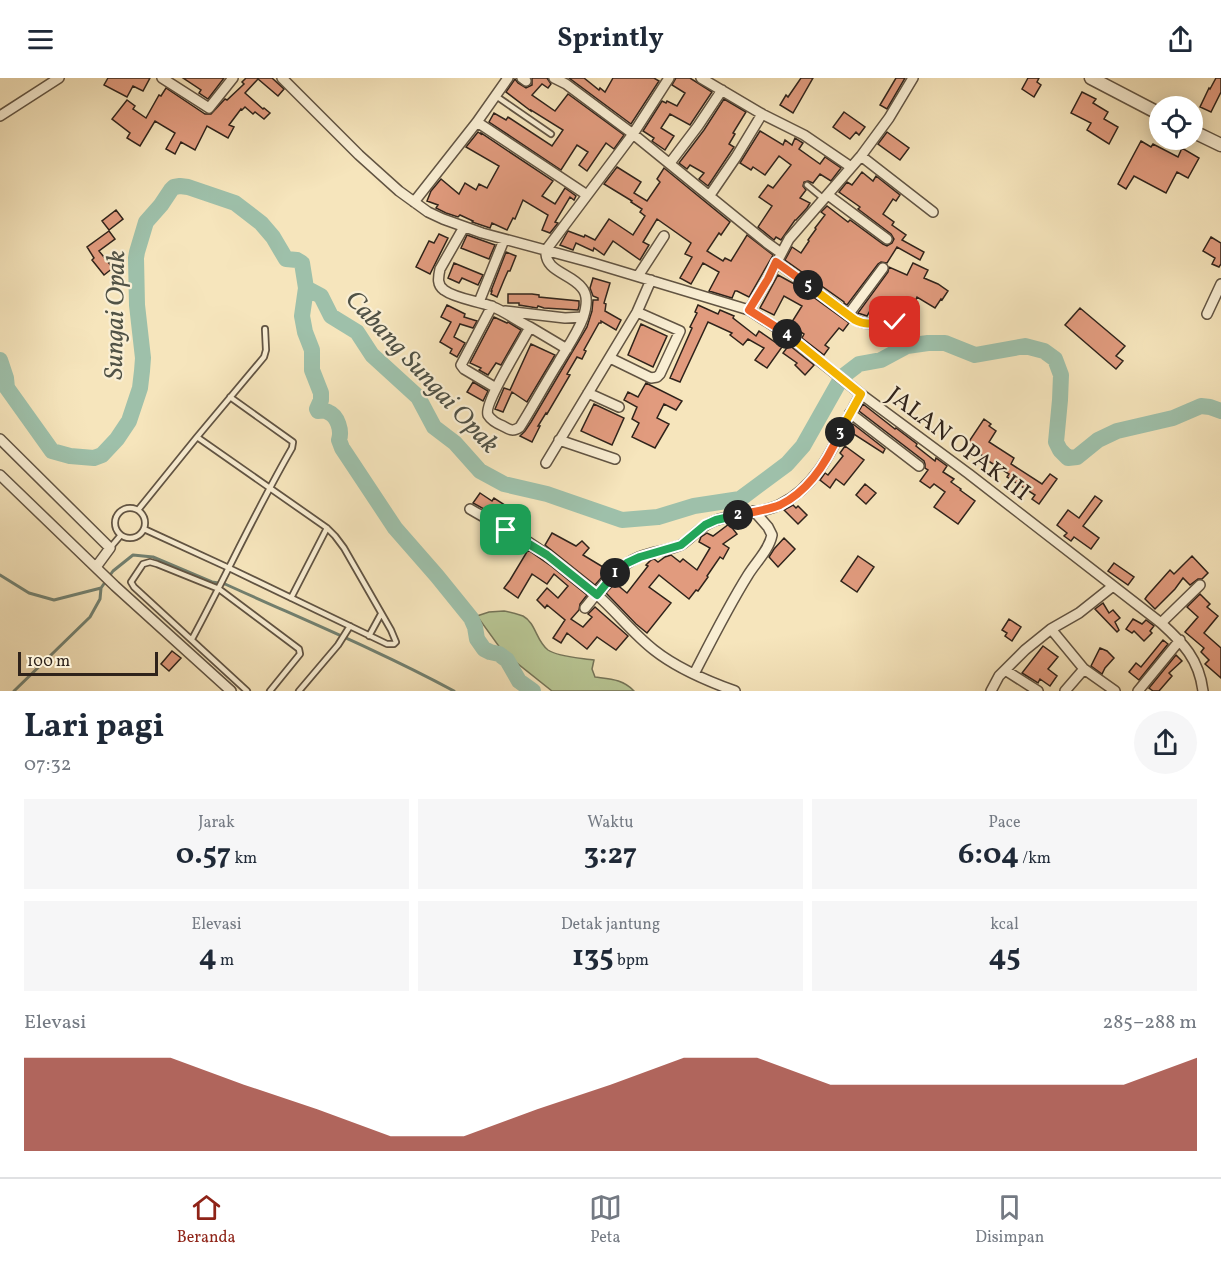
<!DOCTYPE html>
<html lang="id">
<head>
<meta charset="utf-8">
<style>
  body { margin:0; font-family:Vollkorn,serif; background:#f6f6f7; color:#1f2937; height:100vh; display:flex; flex-direction:column; font-size:22px; white-space:nowrap }
  * { box-sizing:border-box; margin:0 }
  p { font-size:20px; color:#747a83 }
  .icon { flex:none; width:33px; height:33px; fill:none; stroke:currentColor; stroke-width:2; stroke-linecap:round; stroke-linejoin:round }
  .map { position:relative; height:613px; overflow:hidden }
  .side { display:flex; flex-direction:column; background:#fff; flex:1 }
  .side>* { flex:none }
  .buttons { position:absolute; left:1149px; top:18px; display:grid; gap:12px }
  .buttons a { display:grid; place-items:center; width:54px; height:54px; border-radius:50%; background:#fff; box-shadow:0 3px 15px #0003; font-size:30px }
  .scale { position:absolute; left:18px; bottom:15px; width:140px; box-sizing:border-box; padding-left:6px; border:3px solid #2f231b; border-top:0; font-size:16px; line-height:21px; white-space:nowrap; color:#2f231b; -webkit-text-stroke:4px #f9eed3; paint-order:stroke }
  .pin { position:absolute; display:grid; place-items:center; width:51px; height:51px; color:#fff; margin:-26px; border-radius:12px; box-shadow:0 3px 9px #0006 }
  .km { position:absolute; width:30px; height:30px; margin:-15px; border-radius:50%; background:#222; color:#fff; font-size:16px; line-height:30px; text-align:center }
  .round { display:grid; place-items:center; flex:none; width:63px; height:63px; border-radius:32px; background:#f6f6f7 }
  .head { display:flex; align-items:center; justify-content:space-between; height:102px; padding:0 24px }
  h1 { font-size:33px; font-weight:700; line-height:45px }
  .figures { display:grid; grid-template-columns:repeat(3,1fr); gap:9px; height:102px; padding:6px 24px }
  .figures div { display:grid; align-content:center; border-radius:0px; background:#f6f6f7; text-align:center }
  .figures b { font-size:30px; font-weight:700 }
  .figures small { font-size:16px; font-weight:400 }
  .figures p { font-size:16px }
  .chart { height:168px; padding:12px 24px }
  .chart p { display:flex; justify-content:space-between }
  .chart svg { width:100%; height:108px; margin-top:6px; fill:#8f2418; opacity:.7 }
  header { display:flex; justify-content:space-between; align-items:center; height:78px; padding:0 24px; background:#fff; font-size:27px; font-weight:700 }
  .tab-bar { display:flex; justify-content:space-around; align-items:center; height:84px; border-top:2px solid #e0e1e3; background:#fff; font-size:16px; color:#747a83 }
  .tab-bar a { display:grid; justify-items:center; gap:3px }
  .tab-bar .current { color:#8f2418 }
  .map>svg:first-child { display:block }
</style>
</head>
<body>
<header><svg class="icon" aria-label="menu" viewBox="0 0 24 24"><path d="M4 6h16M4 12h16M4 18h16"/></svg>Sprintly<svg class="icon" aria-label="share" viewBox="0 0 24 24"><path d="M12 15V3M7 8l5-5 5 5M5 13v7h14v-7"/></svg></header>
<div class="map">
<svg width="1221" height="613" viewBox="0 0 1221 613">
  <rect width="100%" height="100%" fill="#f6e5bc"/>
  <filter id="stains"><feTurbulence type="fractalNoise" baseFrequency=".00333" numOctaves="4"/><feColorMatrix values="0 0 0 0 .2 0 0 0 0 .09 0 0 0 0 .02 0 0 0 .5 -.17"/></filter>
  <radialGradient id="worn" r=".72"><stop offset=".6" stop-color="#630" stop-opacity="0"/><stop offset="1" stop-color="#630" stop-opacity=".3"/></radialGradient>
  <path fill="#b8c694" stroke="#747458" stroke-width="1.5" d="M504,533C510,534 517,536 523,538C536,545 536,563 548,572C558,579 582,580 594,582L592,591L595,599C610,601 623,601 634,613H552L503,574L477,538L489,534Z"/>
  <g fill="none" stroke-linecap="round" stroke-linejoin="round">
    <path stroke="#728171" stroke-width="3" d="M0,497L29,515L54,522L101,510
      M14,613L90,539L100,521L101,510L113,493L133,477L153,479L212,504L225,506C302,541 380,573 454,613"/>
    <path stroke="#9ec0aa" stroke-width="16" d="M306,210L321,218L331,238L357,254L372,277L418,319L434,349L455,365L480,393L504,406L547,416L622,442L658,439L694,428L740,421L787,386L803,368L842,299L859,286L881,282L907,268L928,265H945L975,277L1025,268L1044,273L1055,281L1061,297L1060,322L1056,364L1060,372L1068,380L1077,379L1098,362L1117,353L1173,340L1201,328L1210,329L1221,333
      M0,282L6,300L7,310L52,373L70,378L94,380L102,377L117,361L129,343L140,310L142,293L143,280L137,227L136,180L137,174L146,144L161,127L171,112L174,109L180,108L188,109L235,125L261,145L273,159L286,181L297,182L302,185L306,210L302,238L305,254L312,272V292L321,315V322L317,331L318,333C321,333 326,332 328,334C338,338 342,353 339,362L342,370L395,450L437,498L471,540L475,549L477,561L484,571L490,574L499,576L507,582L519,603L533,613"/>
  </g>
  <path fill="#e19b7e" stroke="#2f231b" stroke-width="1.5" d="M108,0H150L143,13L133,8L127,19L104,7Z
    M183,0H224L208,21L199,15L201,12Z
    M246,0H272L284,11L278,18L258,1L245,15L263,31L264,30L270,35L264,41L255,34L253,36L245,29L242,32L241,31L229,47L234,49L228,60L207,48L195,72L181,64L175,76L166,71L175,55L155,43L140,68L127,60L130,55L112,41L127,22L135,28L133,31L146,40L159,17L161,18L166,10L205,36H211L225,21L227,22L244,6L242,4Z
    M532,0H547L551,6L548,10L542,6L532,17L555,33L568,16L624,57L614,71L606,65L587,93L579,87L588,74L577,67L561,92L489,44L494,35L506,42L508,39L552,68L563,52L531,32V33L506,14L515,1L518,5L526,10L532,7Z
    M569,0H584L599,12L600,10L605,14L613,0H654L659,3L631,46Z
    M676,0H690L712,14L690,47L670,36L661,50L674,58L665,72L652,63L654,60L643,53L662,23L666,25L667,23L677,28L685,15L672,7Z
    M801,0H813L793,35L780,27L786,17L788,19Z
    M896,0H905L887,31L880,27Z
    M1028,0H1039L1037,4L1041,7L1034,19L1022,11Z
    M1216,0H1221V14L1211,34L1200,29L1209,10L1210,11Z
    M1082,14L1096,21L1093,25L1108,34L1104,41L1118,49L1109,66L1087,52L1091,45L1071,35Z
    M724,21L746,34L733,55L735,56L729,66L734,69L708,108L699,101L704,95L690,87L687,91L679,85L704,52Z
    M844,34L865,49L859,57L856,54L850,61L833,49Z
    M760,53L783,67L785,62L792,67L795,60L803,65L799,71L820,86L825,79L841,90L831,103L820,96L813,105L808,103L804,104L803,108L806,112L800,120L810,125L807,130L796,142H795L781,162L776,159L774,162L758,149L772,128L759,119L768,107L773,110L791,87L779,78L765,97L753,89L751,92L740,85Z
    M478,54L481,56V55L553,103L542,118L555,126L565,110L576,118L574,122L570,119L555,144L558,145L550,155L542,152L548,137L523,122L515,141L513,140L507,152L492,145L490,150L472,144L473,143L460,137L458,139L446,135L436,130L438,127L427,123L431,113L441,101L459,116L465,105L476,112L479,106L487,110L499,88L466,69Z
    M887,54L909,70L900,82L878,66Z
    M1141,63L1151,69L1153,66L1178,79L1182,70L1199,80L1188,100L1177,94L1166,115L1134,98L1126,111L1118,106Z
    M617,89L641,104L634,115L647,123L660,104L657,101L664,90L730,144L721,157L719,155L707,173L723,183L725,180L731,183L747,157L773,177L749,219L737,213H735L732,220L709,213L719,194L703,185L691,206L680,200L692,179L685,176L691,165L657,141L643,164L649,167L640,182L613,163L604,177L594,170L593,173L576,165L573,172L560,167L568,153L584,159L585,157L595,162L609,141L633,157L645,138L640,134L642,131L631,124L632,123L604,106Z
    M862,94L873,103L876,98L900,117L896,123L893,121L883,136L894,144L892,147L906,157L902,162L924,174L920,182L897,169L887,185L881,184L878,186L847,227L844,225V224L785,182L792,169L801,175L809,163L808,162L816,151L815,150L825,137L821,134L827,128L848,144L850,142L883,166L887,168L892,165L894,161L891,156L858,131L860,129L839,114L847,104L852,107Z
    M116,132L123,141L109,152L102,143Z
    M109,153L115,161L99,173L113,190L104,197L92,182L94,180L87,169Z
    M439,156L448,160L430,196L416,189L429,163L434,165Z
    M467,157L495,167L489,181L461,170Z
    M1211,159L1221,165V186L1219,189L1212,186L1215,180L1203,173Z
    M506,174L516,178L510,193H508L504,202L497,219L491,216L492,213H491Z
    M454,185L483,197L478,207L462,200L459,205L448,200Z
    M913,185L928,192L924,200L938,206L948,213L942,222L941,221L935,230L917,219L910,236L889,228L885,237L871,231L867,238L858,235L888,194L889,189L907,197Z
    M778,197L798,208L849,245L843,253L839,250L825,267L829,270L824,277L802,260L804,256L790,247L802,228L784,218L774,237L760,230Z
    M593,200L610,205L604,225L606,226L605,233L621,242L616,252L601,243V245H599L584,272L586,273L582,281L577,279L567,296L570,297L547,336L546,335L538,348H540L532,364L520,358L525,353L531,344L587,249L592,233L593,222H598V220L593,218L590,210Z
    M508,216H532L539,217V219L579,223V228L578,232L544,230L538,228L537,230L519,227V225H508Z
    M447,227L465,236L464,239L477,243L473,250L460,246L454,259L465,265L457,279L450,275L452,271L440,264L451,244L441,239Z
    M698,227L718,236L720,232L734,238L733,240L756,258L759,253L782,269L767,290L755,282L764,270L748,261L743,267L730,257L732,255L708,244L680,304L670,300L692,250L690,249L697,235L695,234Z
    M1080,230L1125,268L1116,278L1123,283L1116,291L1065,247Z
    M494,239L507,245L508,244L521,252L501,287L496,285L488,297L479,292L481,290L470,285Z
    M641,246L667,258L653,289L628,277Z
    M531,266L555,277L527,324L512,314L503,334L495,331L504,310L510,312Z
    M789,267L814,287L805,297L795,287L797,285L783,275Z
    M473,304L488,313L483,323L467,314Z
    M646,305L682,323L676,332L664,326L657,340L669,346L655,370L632,359L639,345L632,341L637,329L624,322L628,314L638,319Z
    M594,326L624,340L612,367L581,353Z
    M863,326L895,351L896,350L917,366L916,368L935,383L936,380L947,388L943,394L954,401L951,404L961,411L960,412L975,423L958,446L934,429L945,414L934,406L930,410L920,403L928,392L925,390V386L924,383L859,333Z
    M984,341L991,346L989,348L996,353L989,364L1014,380L1011,386L1042,406L1050,396L1057,401L1039,426L1032,421L1035,417L1007,399L1009,396L982,379L983,378L976,374L978,371L968,365Z
    M853,346L885,371L883,375L849,353Z
    M845,368L864,382L844,407L836,401L830,410L820,402L825,395L828,397L843,378L840,375Z
    M865,406L876,415L866,426L856,417Z
    M480,415L492,423L494,420L511,431L504,442L473,425Z
    M1095,418L1102,423L1083,448L1099,460L1091,471L1074,459L1071,463L1064,458L1067,455L1057,447L1068,432L1079,440Z
    M793,427L796,430L798,428L807,437L798,446L784,432Z
    M729,446L737,456L723,466L729,470L723,481L720,479L707,498L708,499L698,513L696,512L689,521L659,497L649,509L671,525L647,555L636,546L606,515L615,505L627,515L648,488L646,487L651,482L654,481L658,484L665,479L671,477L680,484L683,481L697,492L710,470L699,464L701,459L707,455L713,458Z
    M552,455L576,468L582,463L589,470L583,477L608,492L595,507L545,467Z
    M784,460L795,471L778,489L769,479L774,471Z
    M528,472L551,488L587,517L580,526L579,532L571,541L583,549L592,539L588,536L595,529L628,558L616,572L597,559L587,571L567,555L561,565L553,560L565,542L547,527L545,530L537,522L547,510L558,520L568,508L554,496L547,506L532,496L518,520L504,510L510,502Z
    M858,478L874,489L857,514L841,503Z
    M1192,478L1208,495L1202,501H1198L1190,507L1183,500L1175,511L1155,531L1145,521L1147,518L1170,492L1174,496Z
    M1114,485L1134,499L1128,507L1108,493Z
    M1200,516L1210,526L1207,529L1218,538L1204,555L1221,570V600L1205,586L1209,582L1201,574L1204,570L1185,554L1198,539L1187,529Z
    M1103,525L1109,535L1113,532L1120,540L1115,544L1119,552L1117,554L1095,531Z
    M1009,541L1021,549L1012,563L1005,558L1007,555L1002,552Z
    M1133,541L1142,546L1146,542L1154,548L1150,553L1152,555L1144,563L1134,553L1132,555L1126,551Z
    M1163,562L1168,566L1139,602L1129,594L1136,585L1141,589Z
    M1043,568L1058,579L1048,591L1057,598L1050,608L1040,601L1038,605L1022,595Z
    M1100,570L1107,573L1114,580L1105,590L1102,596L1091,588Z
    M172,573L181,580L169,593L161,586Z
    M1176,577L1182,583L1169,595L1172,598L1159,613H1153L1149,610Z"/>
  <g fill="none" stroke-linecap="round" stroke-linejoin="round">
    <defs>
      <path id="service" d="M496,18L551,56
        M807,107L824,121
        M197,359L264,279L266,272L265,251
        M115 445a15 15 0 1 1 30 0a15 15 0 1 1-30 0Z
        M138,432L197,359L327,450L335,458L344,470L391,552L396,564L394,566H387L229,490L144,451
        M110,470L121,457
        M291,520L327,450
        M369,558L381,536
        M192,561C226,498 256,432 292,370L293,364L230,319
        M247,613L134,509L131,504L143,486L150,484L157,486L219,511L299,571L300,576L270,613
        M299,613L338,567L350,548"/>
      <path id="minor" d="M162,0L209,30L233,0
        M282,0L359,77L399,113L428,134L443,141L482,155L593,185L749,232L786,256L861,316L969,396L1161,545C1183,565 1199,581 1203,613
        M522,0L526,3
        M554,0L566,6L633,56L669,0
        M701,0L762,36L804,57L851,89
        M0,38L59,0
        M477,44L587,117
        M861,78L933,134
        M670,85L698,48L722,12
        M710,117L736,79L762,36
        M828,117L887,161
        M414,124L477,44L508,0
        M464,149L440,191C438,200 437,207 444,212C456,221 479,223 493,229C506,234 517,243 530,249C523,263 483,326 488,337C491,342 498,346 503,348C510,352 513,354 520,349C533,328 545,306 558,285C566,271 577,256 583,240C586,231 589,218 582,210C571,195 544,194 546,172L633,56L767,165L781,175
        M776,184L856,242C869,249 881,243 895,244
        M638,198L664,158
        M479,224L504,162
        M492,228L461,287L464,291L496,310
        M749,232L768,201L789,161L861,78L889,40L913,0
        M505,233L565,240L583,239
        M1207,236L1221,206
        M848,237L883,190
        M530,249L567,271
        M610,280L651,300L657,299L660,296L680,253L637,234
        M588,315L619,329
        M850,335L919,388
        M0,361L110,470L96,489
        M559,362L615,381
        M546,385L637,234L651,202
        M0,397L115,508L231,613
        M470,431C490,443 511,453 530,465C553,480 575,498 595,515C616,533 632,555 654,572C678,591 707,603 735,613
        M585,530C601,511 615,489 639,479C653,473 667,473 681,467C693,459 699,449 714,443C733,435 763,436 781,426C824,405 838,354 861,316
        M1161,545L1200,507
        M1051,551L1084,591L1115,613
        M1005,592L1038,613
        M694,596C711,563 728,529 748,497C756,484 769,472 772,457L768,449L754,433
        M991,613L999,598L1025,572L1051,551L1079,535L1113,508
        M1065,613L1084,591
        M1138,613L1180,562"/>
      <path id="tertiary" d="M1091,0L1160,36
        M1192,53L1221,67"/>
    </defs>
    <use href="#service" stroke="#615443" stroke-width="8"/>
    <use href="#minor" stroke="#615443" stroke-width="12"/>
    <use href="#tertiary" stroke="#615443" stroke-width="15"/>
    <use href="#service" stroke="#f9eed3" stroke-width="4.5"/>
    <use href="#minor" stroke="#f9eed3" stroke-width="9"/>
    <use href="#tertiary" stroke="#f9eed3" stroke-width="12"/>
  </g>
  <g fill="none" stroke-linecap="round" stroke-linejoin="round">
    <defs>
      <path id="split-1" d="M506,452L547,477L597,517L615,495"/>
      <path id="split-2" d="M615,495L627,485L640,479L681,467L705,447L716,442L738,437"/>
      <path id="split-3" d="M738,437C752,434 768,432 780,427C809,413 828,382 840,354"/>
      <path id="split-4" d="M787,256L861,316L840,354"/>
      <path id="split-5" d="M787,256L749,232L768,201L776,184L808,207"/>
      <path id="split-6" d="M808,207L855,242C868,249 881,243 895,244"/>
    </defs>
    <use href="#split-1" stroke="#fff" stroke-width="12"/>
    <use href="#split-2" stroke="#fff" stroke-width="12"/>
    <use href="#split-3" stroke="#fff" stroke-width="12"/>
    <use href="#split-4" stroke="#fff" stroke-width="12"/>
    <use href="#split-5" stroke="#fff" stroke-width="12"/>
    <use href="#split-6" stroke="#fff" stroke-width="12"/>
    <use href="#split-1" stroke="#22a559" stroke-width="8"/>
    <use href="#split-2" stroke="#22a559" stroke-width="8"/>
    <use href="#split-3" stroke="#f0652b" stroke-width="8"/>
    <use href="#split-4" stroke="#f5b400" stroke-width="8"/>
    <use href="#split-5" stroke="#f0652b" stroke-width="8"/>
    <use href="#split-6" stroke="#f5b400" stroke-width="8"/>
  </g>
  <g text-anchor="middle" stroke-width="4.5" stroke-linejoin="round" paint-order="stroke">
    <g font-size="24" fill="#2f231b" stroke="#f9eed3">
      <text transform="translate(959 365) rotate(37)" y="8">JALAN OPAK III</text>
    </g>
    <g font-size="26" font-style="italic" fill="#505246" stroke="#f9eed3">
      <text transform="translate(114 237) rotate(-89)" y="9">Sungai Opak</text>
      <text transform="translate(423 293) rotate(47)" y="9">Cabang Sungai Opak</text>
    </g>
  </g>
  <rect width="100%" height="100%" filter="url(#stains)"/>
  <rect width="100%" height="100%" fill="url(#worn)"/>
</svg>
<div class="buttons">
<a><svg class="icon" aria-label="locate" viewBox="0 0 24 24"><circle cx="12" cy="12" r="6"/><path d="M12 2v4M12 18v4M2 12h4M18 12h4"/></svg></a>
</div>
<div class="scale">100 m</div>
<div class="pin" style="left:506px;top:452px;background:#1e9e55"><svg class="icon" aria-label="arrive" viewBox="0 0 24 24"><path d="M6 21V4h12l-3 4 3 4H6"/></svg></div>
<div class="pin" style="left:895px;top:244px;background:#d93025"><svg class="icon" aria-label="check" viewBox="0 0 24 24"><path d="M5 12l5 5 9-10"/></svg></div>
<b class="km" style="left:615px;top:495px">1</b>
<b class="km" style="left:738px;top:437px">2</b>
<b class="km" style="left:840px;top:354px">3</b>
<b class="km" style="left:787px;top:256px">4</b>
<b class="km" style="left:808px;top:207px">5</b>
</div>
<section class="side">
<div class="head"><div><h1>Lari pagi</h1><p>07:32</p></div><a class="round"><svg class="icon" aria-label="share" viewBox="0 0 24 24"><path d="M12 15V3M7 8l5-5 5 5M5 13v7h14v-7"/></svg></a></div>
<div class="figures">
<div><p>Jarak</p><b>0.57<small> km</small></b></div>
<div><p>Waktu</p><b>3:27</b></div>
<div><p>Pace</p><b>6:04<small> /km</small></b></div>
</div>
<div class="figures">
<div><p>Elevasi</p><b>4<small> m</small></b></div>
<div><p>Detak jantung</p><b>135<small> bpm</small></b></div>
<div><p>kcal</p><b>45</b></div>
</div>
<div class="chart"><p><span>Elevasi</span>285–288 m</p>
<svg viewBox="0 0 160 44" preserveAspectRatio="none"><path d="M0 44V6L10 6L20 6L30 17L40 27L50 38L60 38L70 27L80 17L90 6L100 6L110 17L120 17L130 17L140 17L150 17L160 6V44z"/></svg>
</div>
</section>
<nav class="tab-bar">
<a class="current"><svg class="icon" aria-label="home" viewBox="0 0 24 24"><path d="M3 11l9-7 9 7M6 9v11h12V9"/></svg>Beranda</a>
<a><svg class="icon" aria-label="map" viewBox="0 0 24 24"><path d="M3 6l6-2 6 2 6-2v14l-6 2-6-2-6 2zM9 4v14M15 6v14"/></svg>Peta</a>
<a><svg class="icon" aria-label="saved" viewBox="0 0 24 24"><path d="M7 4h10v16l-5-4-5 4z"/></svg>Disimpan</a>
</nav>
</body>
</html>
